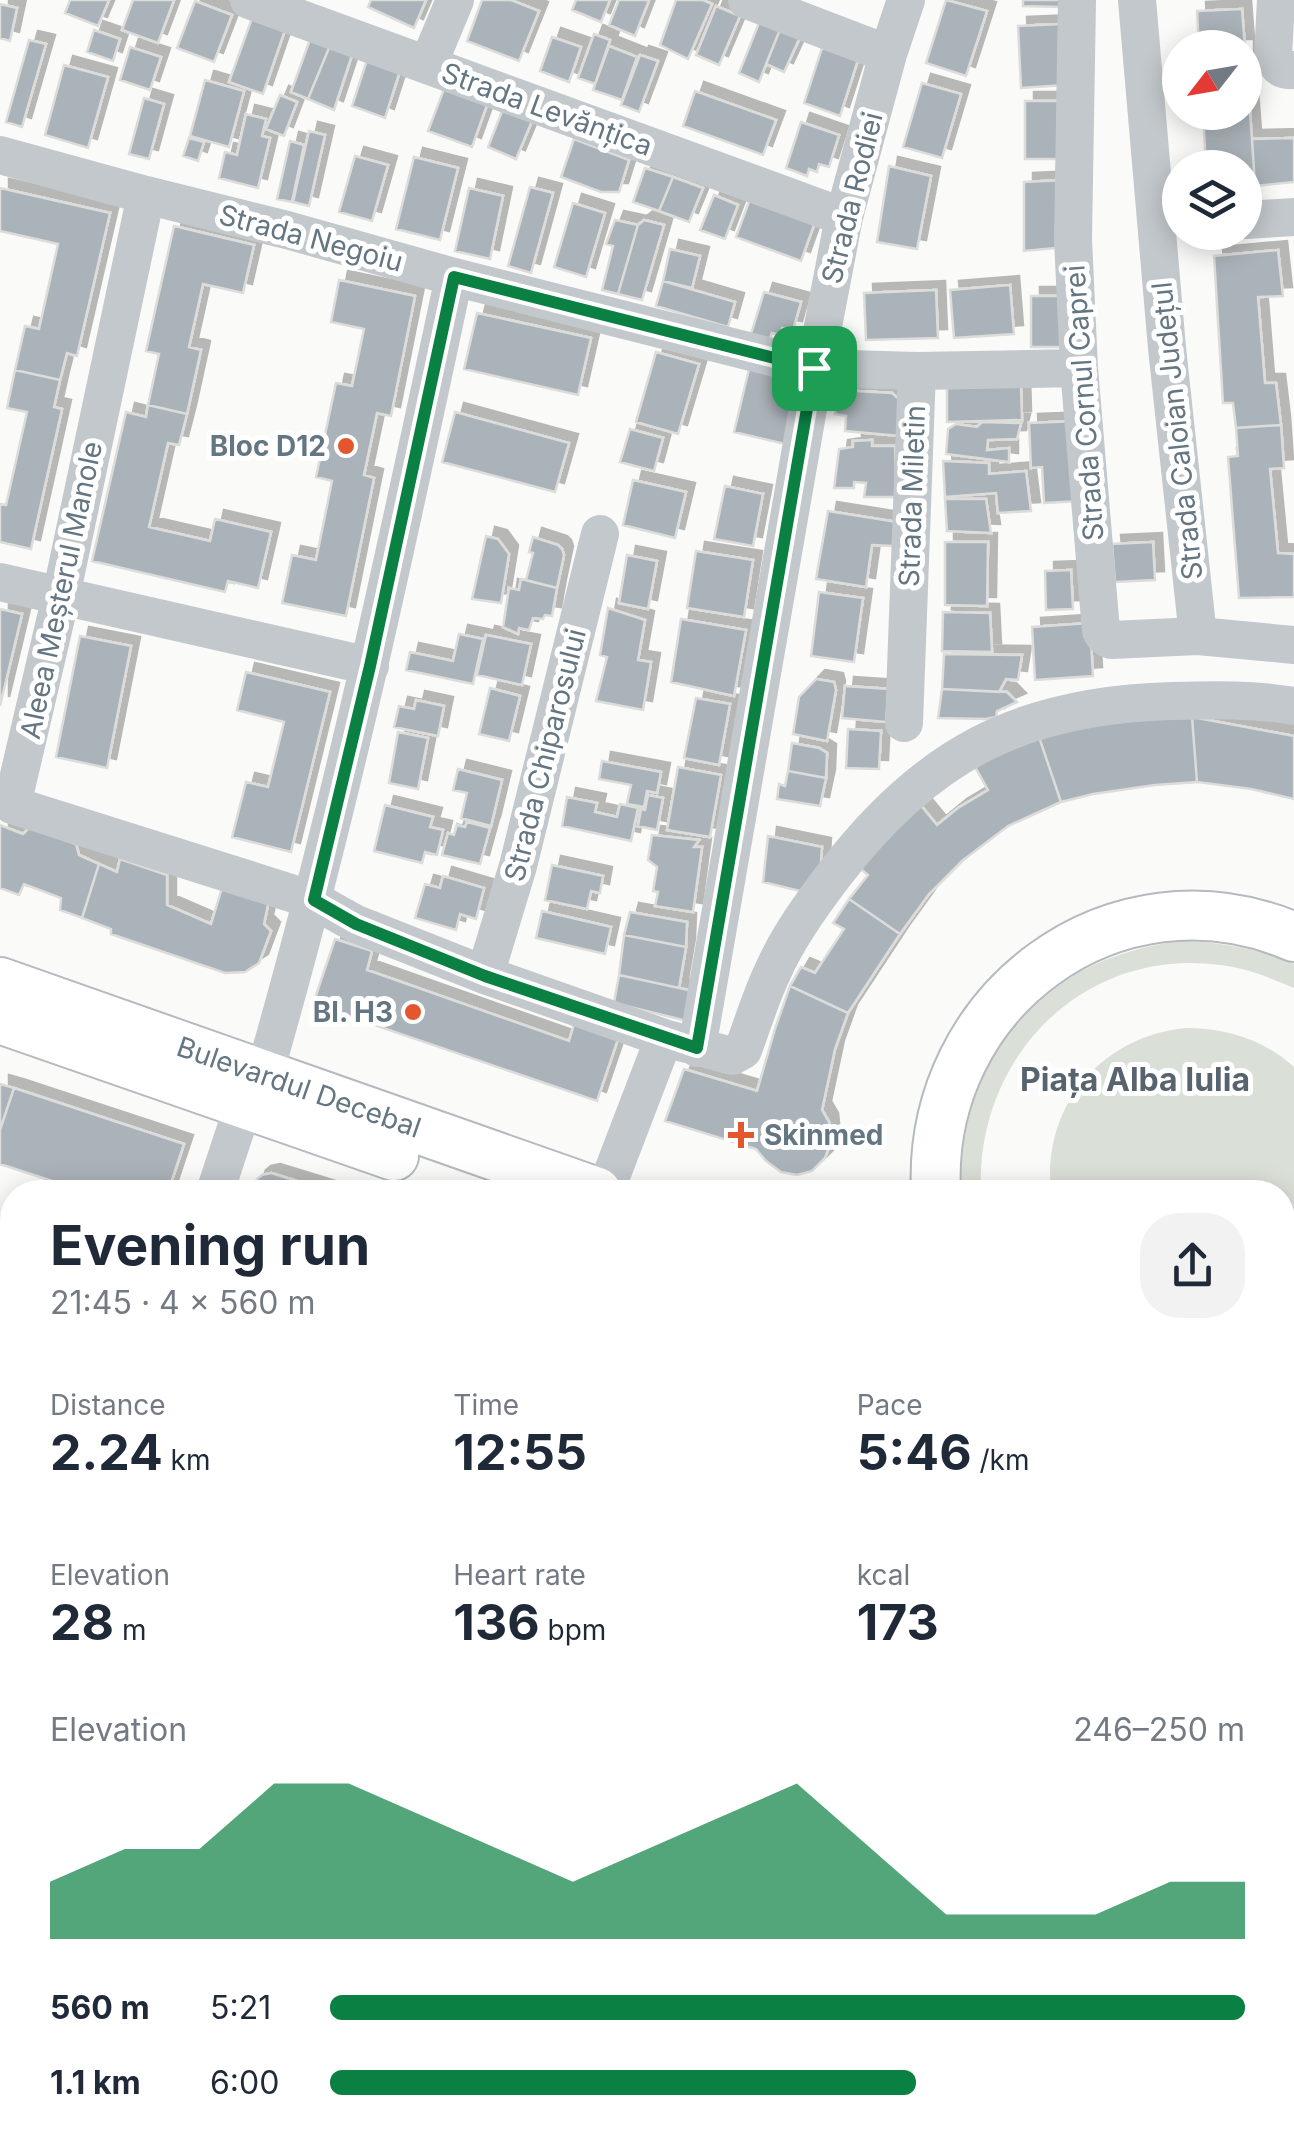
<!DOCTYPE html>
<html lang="en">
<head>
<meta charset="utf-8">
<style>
  body { margin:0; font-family:Inter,sans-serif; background:#f2f2f3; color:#1f2937; height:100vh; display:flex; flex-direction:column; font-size:38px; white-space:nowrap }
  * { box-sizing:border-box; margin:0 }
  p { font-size:32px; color:#747a83 }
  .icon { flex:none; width:55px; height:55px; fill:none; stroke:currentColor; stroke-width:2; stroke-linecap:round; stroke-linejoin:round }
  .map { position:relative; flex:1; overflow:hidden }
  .side { position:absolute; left:0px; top:1180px; width:1295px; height:960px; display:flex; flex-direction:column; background:#fff; border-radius:40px 40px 0 0; box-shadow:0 5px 25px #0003 }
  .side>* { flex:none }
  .needle { width:65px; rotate:239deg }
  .fabs { position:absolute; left:1162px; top:30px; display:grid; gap:20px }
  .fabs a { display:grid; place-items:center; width:100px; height:100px; border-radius:50%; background:#fff; box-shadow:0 5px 25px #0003; font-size:50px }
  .pin { position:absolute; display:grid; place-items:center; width:85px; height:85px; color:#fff; margin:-42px; border-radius:20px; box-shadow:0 5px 15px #0006 }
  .round { display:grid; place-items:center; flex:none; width:105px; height:105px; border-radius:40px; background:#f2f2f3 }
  .overview { display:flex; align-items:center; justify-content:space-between; height:170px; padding:0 50px }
  h1 { font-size:55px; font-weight:700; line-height:75px }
  .figures { display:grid; grid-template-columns:repeat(3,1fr); gap:15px; height:170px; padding:10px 50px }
  .figures div { display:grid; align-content:center }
  .figures b { font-size:50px; font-weight:700 }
  .figures small { font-size:28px; font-weight:400 }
  .figures p { font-size:28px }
  .chart { height:280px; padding:20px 50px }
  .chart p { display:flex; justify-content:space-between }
  .chart svg { width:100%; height:180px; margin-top:10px; fill:#0b8043; opacity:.7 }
  ul { padding:0 50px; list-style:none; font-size:32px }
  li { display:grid; grid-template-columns:160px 120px 1fr; align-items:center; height:75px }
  li i { height:25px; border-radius:12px; background:#0b8043 }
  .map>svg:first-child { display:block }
</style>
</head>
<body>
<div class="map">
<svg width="1294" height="2140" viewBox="0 0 1294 2140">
  <defs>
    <filter id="shadow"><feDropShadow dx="9" dy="-9" stdDeviation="0" flood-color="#0004"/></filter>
  </defs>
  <rect width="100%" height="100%" fill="#fafaf8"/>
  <path fill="#dadfd7" d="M1181,941C1221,942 1257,948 1294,964V988C1270,978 1247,968 1221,965C1083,946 975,1058 981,1192H961C959,1053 1042,958 1181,941Z
    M1185,1028C1226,1028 1263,1039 1294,1067V1282L1283,1292L1282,1192H1051C1042,1107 1100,1037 1185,1028Z"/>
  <path fill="#aab3b9" stroke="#dcdcda" stroke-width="2.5" filter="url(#shadow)" d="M70,0H109L98,26L65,13Z
    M133,0H174L158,43L122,30Z
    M371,0H426L414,28L368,7Z
    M482,0H511L539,11L519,61L467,41Z
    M576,0H610L601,22L572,10Z
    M619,0H649L635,36L609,25Z
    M676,0H703L712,4L688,59L660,45Z
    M946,0L987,11L966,76L926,63Z
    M1023,0H1063L1061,7L1023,6Z
    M195,1L232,15L214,62L177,48Z
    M0,4L17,8L10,41L0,38Z
    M716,6L740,16L719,65L696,55Z
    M1242,9L1245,48H1199L1197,11Z
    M252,18L285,30L263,94L229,82Z
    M761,18L781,27L759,82L739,73Z
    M1061,24L1065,85L1021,88L1018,26Z
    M781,27L801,35L784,72L766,64Z
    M94,30L120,39L113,61L87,52Z
    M312,34L331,43L308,99L291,92Z
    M594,34L610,40L595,84L578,78Z
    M552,37L581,47L569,82L540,71Z
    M29,40L46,44L22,127L6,122Z
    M331,43L352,55L334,110L308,99Z
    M609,46L637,57L622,100L593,90Z
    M130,47L161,57L150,90L120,80Z
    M822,48L858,60L840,116L804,103Z
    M1245,49L1252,139L1255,186L1245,185V168H1206L1203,112H1245Z
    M640,55L658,61L639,112L621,105Z
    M367,60L400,71L385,118L352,106Z
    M64,65L108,77L88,148L45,135Z
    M205,80L244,91L229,147L190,136Z
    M922,83L961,94L942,158L903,147Z
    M444,89L487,105L472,147L428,131Z
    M695,91L776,120L763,155L683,126Z
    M280,95L297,102L284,136L266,129Z
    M144,98L164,104L149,159L129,154Z
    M1025,101H1061V159H1025Z
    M503,109L532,121L516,159L488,147Z
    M246,114L266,119L262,136L270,138L258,188L219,178L225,152L237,155Z
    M801,122L839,135L829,167L819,164L817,172L809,169L807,176L786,168Z
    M309,131L325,135L309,206L293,202Z
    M189,138L204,142L198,161L183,156Z
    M1294,138V182L1255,186L1252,139Z
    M574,139L629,160L619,192H601L561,177Z
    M290,141L304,145L292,202L277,199Z
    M355,156L388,165L372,221L339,212Z
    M414,157L458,168L440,240L396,229Z
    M889,166L931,176L917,249L877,242Z
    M645,168L673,177L659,211L633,202Z
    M673,177L703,188L689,222L659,211Z
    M1066,180V247L1024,251V182Z
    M530,187L553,193L531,273L508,266Z
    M0,188L110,213L77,356L67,353L60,380L15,370L25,326L39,329L58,244L0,231Z
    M469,188L503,196L490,259L455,251Z
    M714,195L738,205L725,239L700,230Z
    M750,199L815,222L801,261L736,237Z
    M573,203L605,213L586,277L554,267Z
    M615,220L638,225L618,294L602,290L613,246L606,244Z
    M644,220L664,225L642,300L618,294L638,225Z
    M174,226L254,245L243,293L203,284L189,347L201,350L187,414L148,405L159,354L146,351Z
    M670,249L700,256L692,288L663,281Z
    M1278,250L1283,296L1258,297L1265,383H1276L1281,425L1236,428L1233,403H1223L1214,256Z
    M339,280L415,296L391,416L377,413L364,475L374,478L346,616L282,603L292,555L316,560L332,481L316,477L336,383L352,386L364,329L331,322Z
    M663,281L735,302L728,327L656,306Z
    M1010,285L1014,334L954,338L950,290Z
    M936,290L938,338L866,340L864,293Z
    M764,292L801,302L793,330L782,328L780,335L772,333L769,339L751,334Z
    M1031,296H1066L1067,347H1031Z
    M477,313L591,338L578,395L464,369Z
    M656,352L699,364L678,434L636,422Z
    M750,365L796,381L785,444L734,432Z
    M15,370L60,380L54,407L62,409L31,549L0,542V504L6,505L27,412L7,408Z
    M1021,385L1022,420L947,422V388Z
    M838,390L892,393L900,400V436L845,431L846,416L835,414Z
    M148,405L187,414L179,445L168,443L149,527L210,541L215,519L271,532L258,588L228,581L225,592L92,561L126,412L146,417Z
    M455,412L569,443L555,492L442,462Z
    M1078,421L1081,501L1044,503L1042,467L1031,468L1029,423Z
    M982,422L1021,423L1017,439L988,440L987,450L1009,448V462L946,454L948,429L956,424L977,427Z
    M1281,425L1284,468L1270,469L1278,553L1294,554V597L1239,598L1228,457L1238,456L1236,428Z
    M630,429L663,438L654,471L620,462Z
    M872,440V446H895L897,497H864L866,483L854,482V488H834L839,449L853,447V441Z
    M943,461L989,463V474L1026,471L1031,511L998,513L996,493L945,497Z
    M633,480L686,492L675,538L623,525Z
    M725,486L763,494L753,546L714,539Z
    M945,499H986L991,533L947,531Z
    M828,511L897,522L894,546L872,545L866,587L816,579Z
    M486,536L498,539L509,554L501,603L472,599Z
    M533,537L558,545L562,549L564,555L557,588L526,580L533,553L529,552Z
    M945,542H988L987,606L945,605Z
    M1153,542L1155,580L1115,582L1112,544Z
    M696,551L753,560L744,617L687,608Z
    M627,555L657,561L648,609L619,603Z
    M1071,570L1073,609L1046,610L1045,571Z
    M521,579L557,588L552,616L545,615L543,619L533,618L529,630L519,628L518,634L503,627L509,588L519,590Z
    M819,592L863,598L854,662L811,656Z
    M608,608L645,620L638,660L651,662L643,710L596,701L607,657L600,655Z
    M0,609L22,614L0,706Z
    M943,612L990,613L992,652L942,651Z
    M681,619L746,630L734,696L671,682Z
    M1090,623L1093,676L1035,680L1032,627Z
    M459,634L483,639L473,684L406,670L410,652L453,661Z
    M486,635L531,644L522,685L477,675Z
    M80,636L131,646L107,768L56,757Z
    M944,654L1022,655L1018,680L1006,679L999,692L942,689Z
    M246,672L330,692L291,852L232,837L246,782L268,787L284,722L237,710Z
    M816,679L834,682L836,690L827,741L793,734L799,697Z
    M845,686L889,689L886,722L842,718Z
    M490,688L520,696L509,741L479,734Z
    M942,689L1007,692L1017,702L997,711L996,717L986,719L938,718Z
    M696,698L730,704L719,765L684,758Z
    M416,700L444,706L438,736L394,727L399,706L414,709Z
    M1165,713L1192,717L1197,782L1155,785L1093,794L1061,802L1038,734Z
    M1192,717L1294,736V799L1251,789L1197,782Z
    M848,729L881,731L879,769L846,768Z
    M398,732L428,738L418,789L389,783Z
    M1038,734L1061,802L1008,826L962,861L929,894L900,934L849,899L868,875L857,866L919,803L937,825L958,808L988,790L973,763Z
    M792,743L819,748L827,753L826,778L788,771Z
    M602,761L661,772L657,793L647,791L644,807L627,804L631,785L599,779Z
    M678,767L721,775L710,837L667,830Z
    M458,769L502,780L491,826L461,818L467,793L453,790Z
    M788,771L826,778L820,806L777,799L779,784L785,786Z
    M648,795L663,798L657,830L638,826L641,809L645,810Z
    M567,797L597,803L595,812L617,817L620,804L638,808L631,841L562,826Z
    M385,805L433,817L430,827L443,830L437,855L425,852L422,863L374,851Z
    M467,822L490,828L480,864L442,855L448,833L454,835L457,825L465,827Z
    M0,825L23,834L29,828L76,844L79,855L99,864L82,918L60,910L61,898L24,884L19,895L0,888Z
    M652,835L699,840L694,847H702L693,912L655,906L658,892L653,891L657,867L648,860Z
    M768,836L822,847L820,874L800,891L763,882Z
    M120,859L167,875V905L211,924L222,888L269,900L264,924L271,931L259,963L245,972L225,973L111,934V929L82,918L99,864L117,872Z
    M552,865L603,876L600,893L591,891L587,909L545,900Z
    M443,876L484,888L476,919L460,914L456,930L415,918L425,884L440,888Z
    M849,899L900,934L848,1013L790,986L801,967L815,973L844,929L833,923Z
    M542,911L611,927L605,954L536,938Z
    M630,912L687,922L686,947L624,935Z
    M624,935L686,947L679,988L619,975Z
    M335,939L372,951L367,970L569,1041L575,1021L619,1036L597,1101L313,1004Z
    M619,975L693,991L687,1021L614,1003Z
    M790,986L848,1013L835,1049L822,1110L829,1122L831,1141L825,1158L812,1171L797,1175L781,1172L766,1161L756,1149L665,1121L684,1069L757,1091L775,1029Z
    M0,1084L14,1088L0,1130Z
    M14,1088L184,1144L168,1192H86L0,1164V1130Z
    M271,1173L333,1192H252L257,1179L262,1175Z
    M4,1295L12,1297V1356L0,1351V1306Z
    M10,1418H12V1508L0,1505V1458Z
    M12,1582V1627L3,1639L0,1637V1598Z
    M0,1655L12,1666V1722L10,1725L0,1716Z
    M1294,1752V1881L1282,1859V1757Z
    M9,1880L12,1882V1924L0,1913V1894Z
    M0,1916L12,1928L11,1975L0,1965Z
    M0,2069L12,2085V2117L0,2101Z
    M21,2128H47L56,2140H31Z
    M165,2128H198L202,2135L195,2140H173Z
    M274,2128H281L288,2136L298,2128H308L319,2140H260Z
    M329,2128H378L389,2140H340Z
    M513,2128H564L576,2140H500Z
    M624,2128L636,2139L642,2133L648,2140H610Z
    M736,2128H739L750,2140H721Z
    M750,2128H778L789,2140H761Z
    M798,2128H834L844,2139L809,2140Z
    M929,2128H931L943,2140H918L917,2138Z
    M973,2128H1062L1049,2140H985Z
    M1163,2128H1231L1217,2140H1161L1156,2134Z"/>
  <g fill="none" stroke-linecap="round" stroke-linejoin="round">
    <defs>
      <path id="major" d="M0,982L597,1192
        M0,1019L394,1156
        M936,1192C926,1001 1115,860 1294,937
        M1282,1416L1294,1411
        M1282,1469L1294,1478"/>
    </defs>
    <use href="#major" stroke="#b5babe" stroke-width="52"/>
    <path stroke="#c3c8cc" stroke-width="38" d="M249,0L844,217
      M747,0L888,54
      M1077,0L1073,239L1079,368L1101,631L1105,637L1111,640L1198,636L1294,645
      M1137,0L1167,348L1198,636
      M1276,0L1273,56C1277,68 1282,71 1294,70
      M428,65L455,0
      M0,155L146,195L287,230L454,277L815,368L917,371L1079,368
      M146,195L61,596L12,805L313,900L356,924L485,975L664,1038L732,1056L743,1050C753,1023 761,996 773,971C788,937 811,905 834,875C926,754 1021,705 1172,701C1214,700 1253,699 1294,706
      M1245,220L1294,217
      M0,582L370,666
      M904,723L917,371
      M485,975L518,866L600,534
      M697,1048L815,368L844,217L888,54L906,0
      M264,1075C340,812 397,545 454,277
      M215,1192L244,1104
      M605,1192L664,1038
      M0,1377L12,1380
      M0,1554L12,1557
      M0,1738L12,1742
      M0,2016L12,2005
      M421,2128L432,2140
      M462,2140L476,2128
      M865,2140L880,2128
      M1124,2140L1126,2128"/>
    <use href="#major" stroke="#fff" stroke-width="48"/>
  </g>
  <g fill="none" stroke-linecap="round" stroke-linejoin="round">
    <defs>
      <path id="route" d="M454,277L814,368L697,1048L485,976L356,924L314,900L370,666Z"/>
    </defs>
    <use href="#route" stroke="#fff" stroke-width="20"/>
    <use href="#route" stroke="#0b8043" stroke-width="12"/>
  </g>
  <g fill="#e4572e" stroke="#fff" stroke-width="4">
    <circle cx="346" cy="446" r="10"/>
    <circle cx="413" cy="1012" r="10"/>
    <path d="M736 1120h10v10h10v10h-10v10h-10v-10h-10v-10h10z"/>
  </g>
  <g text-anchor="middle" stroke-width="10" stroke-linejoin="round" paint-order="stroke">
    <g font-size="28" fill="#657683" stroke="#fff">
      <text transform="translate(547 109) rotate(20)" y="10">Strada Levănțica</text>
      <text transform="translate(852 198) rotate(-76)" y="10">Strada Rodiei</text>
      <text transform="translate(311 238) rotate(15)" y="10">Strada Negoiu</text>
      <text transform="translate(1084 403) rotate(-94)" y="10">Strada Cornul Caprei</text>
      <text transform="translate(1177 431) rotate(-96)" y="10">Strada Caloian Județul</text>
      <text transform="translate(912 496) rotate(-88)" y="10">Strada Miletin</text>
      <text transform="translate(61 590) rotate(-78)" y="10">Aleea Meșterul Manole</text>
      <text transform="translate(545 755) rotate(-76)" y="10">Strada Chiparosului</text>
      <text transform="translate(299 1087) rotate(19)" y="10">Bulevardul Decebal</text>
    </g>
    <g font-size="28" font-weight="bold" fill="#657683" stroke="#fff" text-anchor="end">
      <text x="326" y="456">Bloc D12</text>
      <text x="393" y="1022">Bl. H3</text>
      <text x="764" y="1145" text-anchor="start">Skinmed</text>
    </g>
    <g font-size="32" font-weight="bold" fill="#57646e" stroke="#fff">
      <text x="1135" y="1091">Piața Alba Iulia</text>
    </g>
  </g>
</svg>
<div class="fabs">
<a><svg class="needle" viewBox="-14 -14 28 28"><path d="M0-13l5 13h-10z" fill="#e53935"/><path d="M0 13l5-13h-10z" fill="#747a83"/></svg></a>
<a><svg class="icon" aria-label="layers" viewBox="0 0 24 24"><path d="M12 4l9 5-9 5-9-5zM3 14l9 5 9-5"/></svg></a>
</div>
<div class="pin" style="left:814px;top:368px;background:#1e9e55"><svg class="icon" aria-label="arrive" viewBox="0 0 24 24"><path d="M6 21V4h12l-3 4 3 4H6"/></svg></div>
<section class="side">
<div class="overview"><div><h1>Evening run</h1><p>21:45 · 4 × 560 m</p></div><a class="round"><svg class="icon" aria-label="share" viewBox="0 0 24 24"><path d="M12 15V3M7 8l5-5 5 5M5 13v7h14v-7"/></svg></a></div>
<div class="figures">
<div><p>Distance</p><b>2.24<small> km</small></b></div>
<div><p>Time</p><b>12:55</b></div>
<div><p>Pace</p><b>5:46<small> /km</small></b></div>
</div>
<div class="figures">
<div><p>Elevation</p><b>28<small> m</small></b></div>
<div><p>Heart rate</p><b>136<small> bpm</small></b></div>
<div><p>kcal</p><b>173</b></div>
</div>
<div class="chart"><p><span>Elevation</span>246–250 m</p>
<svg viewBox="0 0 160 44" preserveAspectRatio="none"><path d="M0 44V30L10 22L20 22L30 6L40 6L50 14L60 22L70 30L80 22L90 14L100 6L110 22L120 38L130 38L140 38L150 30L160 30V44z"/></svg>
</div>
<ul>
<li><b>560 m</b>5:21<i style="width:100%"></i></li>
<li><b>1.1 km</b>6:00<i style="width:64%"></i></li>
</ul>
</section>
</div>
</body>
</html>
